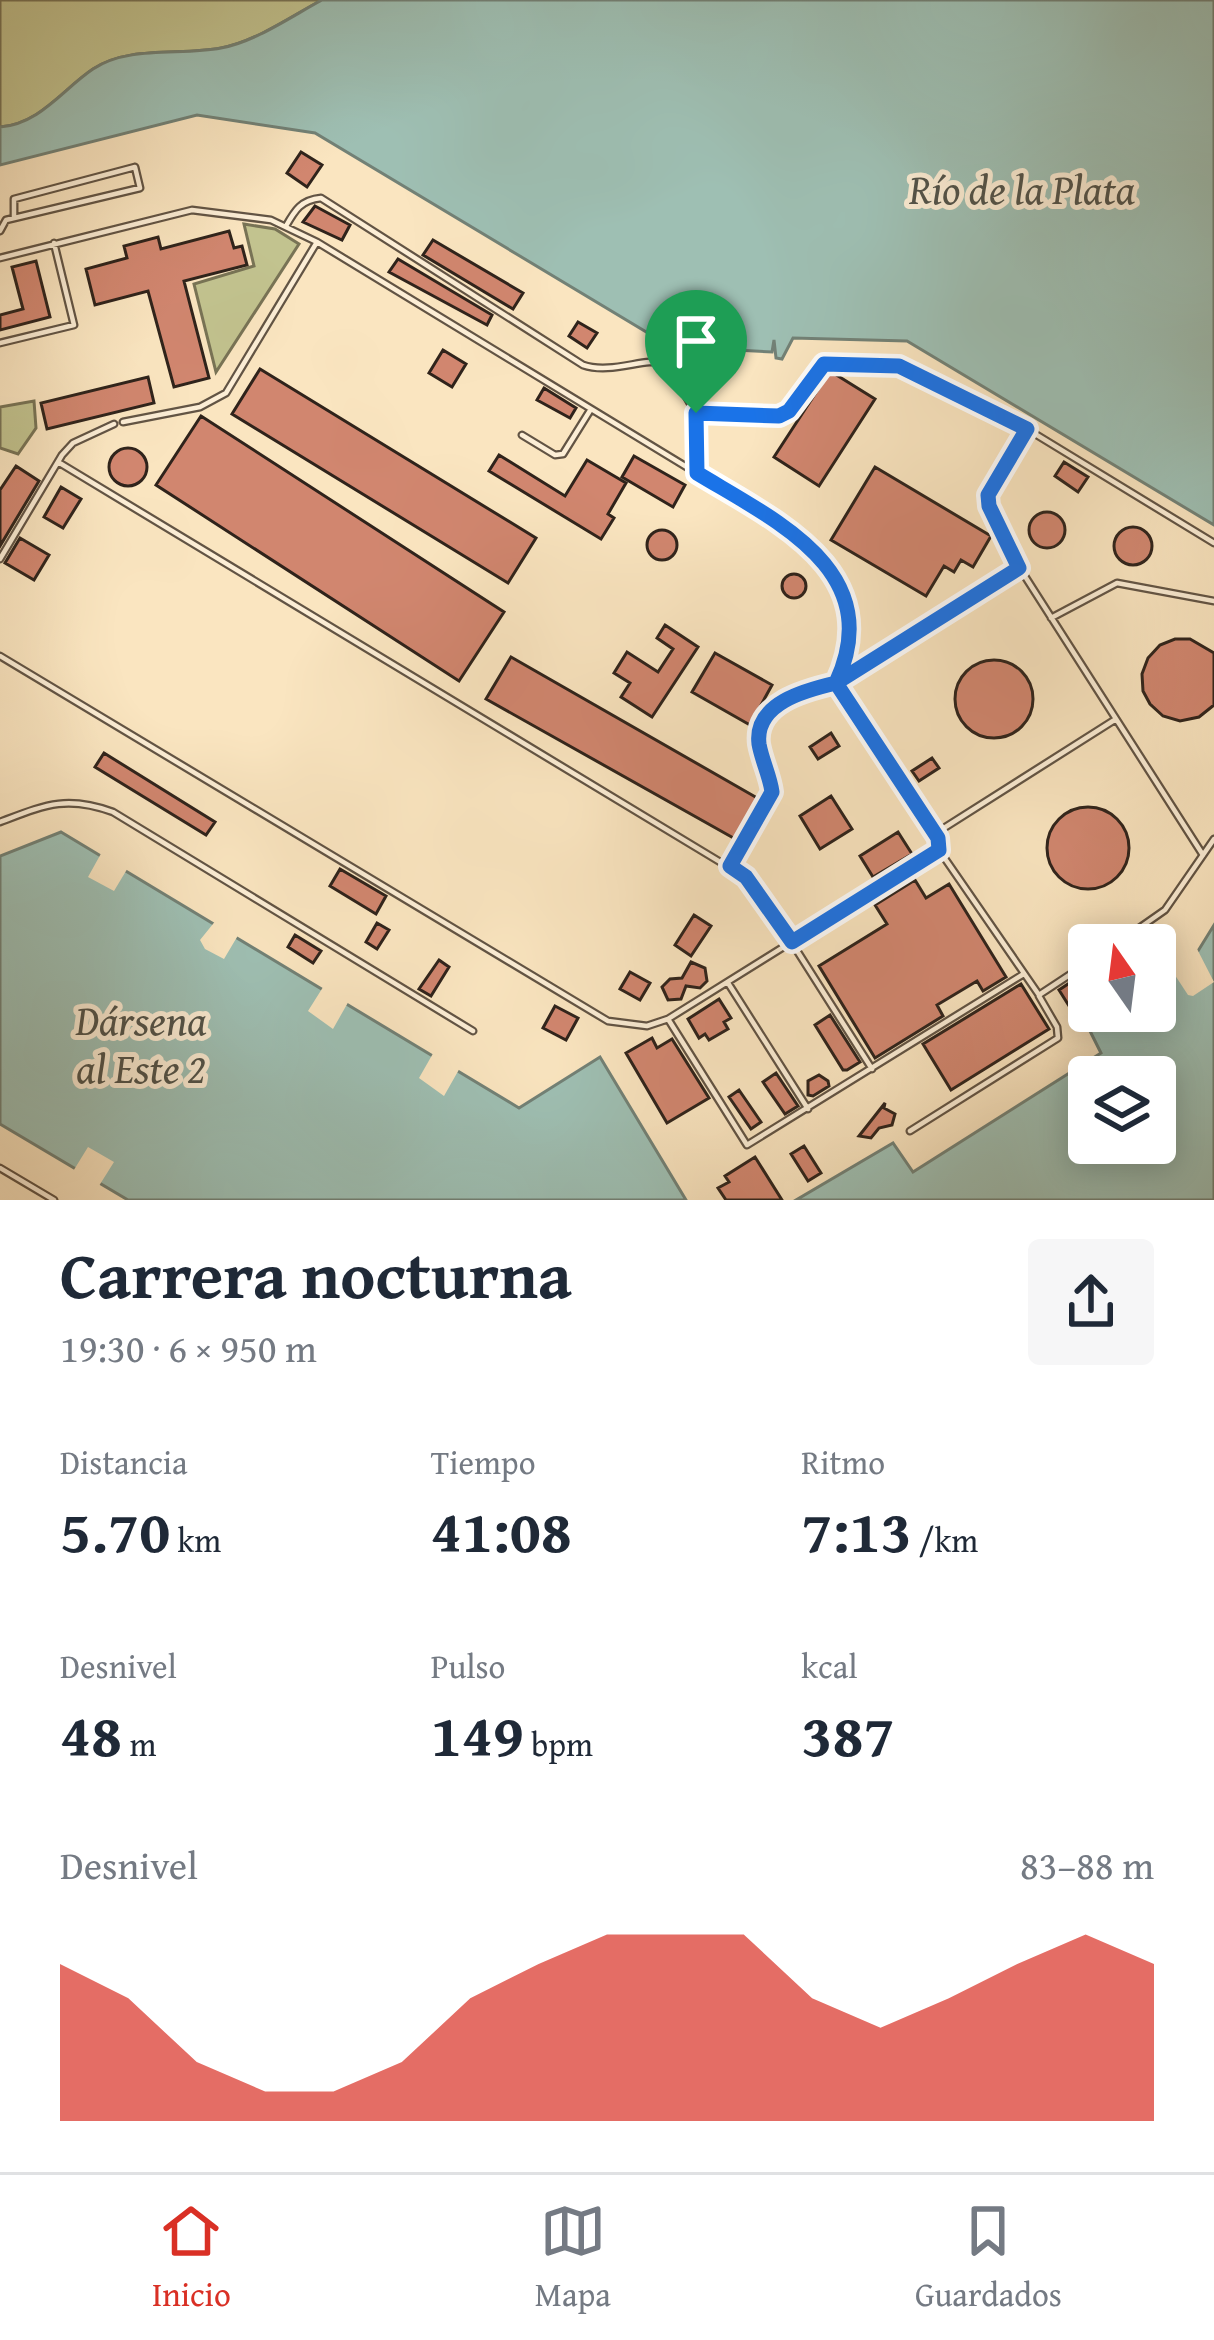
<!DOCTYPE html>
<html lang="es">
<head>
<meta charset="utf-8">
<style>
  body { margin:0; font-family:"Gentium Book Plus",serif; background:#f6f6f7; color:#1f2937; height:100vh; display:flex; flex-direction:column; font-size:45px; white-space:nowrap }
  * { box-sizing:border-box; margin:0 }
  p { font-size:39px; color:#747a83 }
  .icon { flex:none; width:66px; height:66px; fill:none; stroke:currentColor; stroke-width:2; stroke-linecap:round; stroke-linejoin:round }
  .map { position:relative; height:1200px; overflow:hidden }
  .sheet { display:flex; flex-direction:column; background:#fff; flex:1 }
  .sheet>* { flex:none }
  .needle { width:78px; rotate:346deg }
  .controls { position:absolute; left:1068px; top:924px; display:grid; gap:24px }
  .controls a { display:grid; place-items:center; width:108px; height:108px; border-radius:12px; background:#fff; box-shadow:0 6px 30px #0003; font-size:60px }
  .pin { position:absolute; display:grid; place-items:center; width:102px; height:102px; color:#fff; margin:-123px -51px; border-radius:50% 50% 50% 0; rotate:-45deg; box-shadow:0 0 12px #0007 }
  .pin .icon { rotate:45deg }
  .round { display:grid; place-items:center; flex:none; width:126px; height:126px; border-radius:12px; background:#f6f6f7 }
  .head { display:flex; align-items:center; justify-content:space-between; height:204px; padding:0 60px }
  h1 { font-size:66px; font-weight:700; line-height:90px }
  .metrics { display:grid; grid-template-columns:repeat(3,1fr); gap:18px; height:204px; padding:12px 60px }
  .metrics div { display:grid; align-content:center }
  .metrics b { font-size:60px; font-weight:700 }
  .metrics small { font-size:33px; font-weight:400 }
  .metrics p { font-size:33px }
  .chart { height:336px; padding:24px 60px }
  .chart p { display:flex; justify-content:space-between }
  .chart svg { width:100%; height:216px; margin-top:12px; fill:#d93025; opacity:.7 }
  .dock { display:flex; justify-content:space-around; align-items:center; height:168px; border-top:3px solid #e0e1e3; background:#fff; font-size:33px; color:#747a83 }
  .dock a { display:grid; justify-items:center; gap:6px }
  .dock .on { color:#d93025 }
  .map>svg:first-child { display:block }
</style>
</head>
<body>
<div class="map">
<svg width="1214" height="1200" viewBox="0 0 1214 1200">
  <rect width="100%" height="100%" fill="#fae5c0"/>
  <filter id="stains"><feTurbulence type="fractalNoise" baseFrequency=".00167" numOctaves="4"/><feColorMatrix values="0 0 0 0 .2 0 0 0 0 .09 0 0 0 0 .02 0 0 0 .5 -.17"/></filter>
  <radialGradient id="worn" r=".72"><stop offset=".6" stop-color="#630" stop-opacity="0"/><stop offset="1" stop-color="#630" stop-opacity=".3"/></radialGradient>
  <path fill="#c2c38f" stroke="#787355" stroke-width="3" d="M0,0H322C292,16 255,42 221,48C181,56 129,45 93,69C63,89 40,124 0,127Z
    M244,224L275,229L299,244L216,372L194,284L254,266Z
    M34,401L36,428L18,454L0,448V407Z"/>
  <path fill="#9ebfb3" stroke="#728176" stroke-width="3" fill-rule="evenodd" d="M322,0H1214V525L907,341L793,338L782,359L776,358L774,340L772,352L736,350L732,337L729,350L694,349L690,337L653,336L315,133L197,115L0,165V127C40,124 63,89 93,69C129,45 181,56 221,48C255,42 292,16 322,0Z
    M61,832L519,1108L600,1057L686,1200H128L0,1124V856Z
    M1214,925V1200H796L893,1143L913,1172L1101,1053L1084,1019L1098,1011H1155V977L1198,951ZM1089,1077H1155V1143H1089Z"/>
  <path fill="#fae5c0" d="M103,850L129,866L114,891L88,877Z
    M217,919L240,932L224,959L205,949L200,940Z
    M1195,945L1214,982L1193,996L1188,995L1167,963Z
    M325,984L350,999L333,1029L308,1011Z
    M435,1050L461,1066L444,1096L419,1078Z
    M88,1147L114,1162L97,1189L72,1173Z"/>
  <path fill="#d1866f" stroke="#2f231b" stroke-width="3" d="M301,152L322,165L307,187L287,173Z
    M315,206L350,225L342,240L303,222Z
    M229,231L234,248L242,246L247,265L184,281L209,378L174,387L148,291L95,305L86,269L127,258L124,246L158,237L161,249Z
    M433,240L523,293L513,309L423,255Z
    M398,259L492,315L487,325L389,272Z
    M36,261L50,317L0,330V315L23,309L12,267Z
    M578,322L597,333L587,348L569,336Z
    M443,350L466,364L452,387L429,373Z
    M260,369L536,538L508,583L232,414Z
    M830,371L875,399L819,486L774,457Z
    M148,377L154,403L47,429L41,403Z
    M544,388L576,408L570,418L537,400Z
    M201,416L504,612L459,681L156,485Z
    M109 467a19 19 0 1 1 38 0a19 19 0 1 1-38 0Z
    M499,455L565,496L587,460L626,483L608,514L614,518L601,539L489,471Z
    M634,456L685,485L673,507L622,477Z
    M1064,462L1088,477L1078,492L1055,476Z
    M16,466L39,481L0,546V490Z
    M875,467L991,536L973,567L961,560L954,572L944,566L926,596L831,540Z
    M61,487L81,499L63,528L44,517Z
    M1029 530a18 18 0 1 1 36 0a18 18 0 1 1-36 0Z
    M1114 546a19 19 0 1 1 38 0a19 19 0 1 1-38 0Z
    M647 545a15 15 0 1 1 30 0a15 15 0 1 1-30 0Z
    M20,538L49,555L34,580L5,563Z
    M782 586a12 12 0 1 1 24 0a12 12 0 1 1-24 0Z
    M665,625L698,647L652,717L621,697L630,683L614,673L627,652L658,672L673,649L657,638Z
    M1175,639H1190L1214,653V705L1199,717L1180,721L1163,716L1150,704L1143,691L1142,674L1148,658L1160,645Z
    M715,653L772,685L750,725L692,692Z
    M511,657L759,799L737,840L486,699Z
    M955 699a39 39 0 1 1 78 0a39 39 0 1 1-78 0Z
    M831,733L839,746L818,759L810,747Z
    M104,753L215,822L206,835L95,767Z
    M932,758L939,768L919,781L912,771Z
    M831,796L852,829L820,849L800,816Z
    M1047 848a41 41 0 1 1 82 0a41 41 0 1 1-82 0Z
    M898,832L912,854L873,877L860,856Z
    M340,869L386,896L376,914L330,886Z
    M915,880L926,898L949,884L1006,977L983,991L977,981L937,1005L943,1016L875,1058L819,966L887,924L875,905Z
    M694,915L711,926L691,956L675,945Z
    M377,923L389,930L377,949L366,942Z
    M295,935L321,951L313,963L288,947Z
    M439,960L449,967L431,996L419,989Z
    M691,962L705,968L707,981L700,988L686,986L681,999L668,1000L662,987L670,979L682,978Z
    M1089,970V998L1071,1009L1059,990Z
    M630,972L650,983L640,1000L620,989Z
    M1021,984L1049,1029L951,1090L923,1044Z
    M719,999L731,1018L724,1022L728,1029L709,1040L705,1034L699,1038L688,1019Z
    M555,1006L578,1018L566,1040L543,1028Z
    M830,1015L860,1062L847,1070H843L815,1025Z
    M652,1038L657,1048L672,1039L709,1098L667,1123L626,1053Z
    M776,1073L798,1106L785,1114L763,1082Z
    M819,1075L828,1081L829,1086L813,1096L808,1095V1081Z
    M739,1090L761,1122L751,1129L729,1097Z
    M885,1103L884,1108L895,1114L892,1125L879,1128L871,1138L859,1136Z
    M804,1146L821,1173L808,1181L791,1154Z
    M755,1157L782,1200H726L718,1188L729,1182L725,1176Z"/>
  <g fill="none" stroke-linecap="round" stroke-linejoin="round">
    <defs>
      <path id="lane" d="M286,226C295,210 301,200 321,198L583,365C612,375 648,356 662,364C676,373 686,399 696,413L779,417L789,411L824,364L899,366L1027,429L1214,543
        M0,231L6,220L140,188L135,167L14,199V218
        M0,258L192,210L271,220L317,242L795,533C843,576 865,621 836,683L938,838
        M0,343L74,325L54,243
        M696,413L697,473
        M123,422L200,407L226,393L317,242
        M1027,429C1013,451 987,479 989,506L1019,567L1203,855
        M522,435L555,455L563,454L591,409
        M58,462L745,877L768,905L872,1069
        M0,559L62,455L73,443L114,424
        M1051,618L1117,583L1214,601
        M0,656L608,1021L647,1026L668,1019L939,850L1039,995L1089,962
        M0,822C45,805 66,795 113,812L473,1031
        M939,850L938,838L944,828L1116,719
        M730,866L772,792L759,745L760,730L785,698L836,683L1019,567
        M1115,945L1165,910L1214,839
        M728,983L808,1109
        M668,1019L747,1145L1022,975
        M910,1131L1058,1038L1057,1027L1039,996
        M0,1168L54,1200"/>
    </defs>
    <use href="#lane" stroke="#625444" stroke-width="9"/>
    <use href="#lane" stroke="#fceed6" stroke-width="4.5"/>
  </g>
  <g fill="none" stroke-linecap="round" stroke-linejoin="round">
    <defs>
      <path id="route" d="M696,413L697,473C776,521 888,571 836,683C806,690 754,703 759,744C762,761 770,776 772,792L730,866L746,877L792,942L939,850L938,838L836,683L1019,568L989,506L988,495L1027,429L899,366L824,364L789,411L779,416L696,413"/>
    </defs>
    <use href="#route" stroke="#fff" stroke-width="24"/>
    <use href="#route" stroke="#1a73e8" stroke-width="15"/>
  </g>
  <g text-anchor="middle" stroke-width="10" stroke-linejoin="round" paint-order="stroke">
    <g font-size="42" font-style="italic" fill="#505249" stroke="#fceed6">
      <text x="1022" y="204">Río de la Plata</text>
      <text x="141" y="1035">Dársena<tspan x="141" dy="48">al Este 2</tspan></text>
    </g>
  </g>
  <rect width="100%" height="100%" filter="url(#stains)"/>
  <rect width="100%" height="100%" fill="url(#worn)"/>
</svg>
<div class="controls">
<a><svg class="needle" viewBox="-14 -14 28 28"><path d="M0-13l5 13h-10z" fill="#e53935"/><path d="M0 13l5-13h-10z" fill="#747a83"/></svg></a>
<a><svg class="icon" aria-label="layers" viewBox="0 0 24 24"><path d="M12 4l9 5-9 5-9-5zM3 14l9 5 9-5"/></svg></a>
</div>
<div class="pin" style="left:696px;top:413px;background:#1e9e55"><svg class="icon" aria-label="arrive" viewBox="0 0 24 24"><path d="M6 21V4h12l-3 4 3 4H6"/></svg></div>
</div>
<section class="sheet">
<div class="head"><div><h1>Carrera nocturna</h1><p>19:30 · 6 × 950 m</p></div><a class="round"><svg class="icon" aria-label="share" viewBox="0 0 24 24"><path d="M12 15V3M7 8l5-5 5 5M5 13v7h14v-7"/></svg></a></div>
<div class="metrics">
<div><p>Distancia</p><b>5.70<small> km</small></b></div>
<div><p>Tiempo</p><b>41:08</b></div>
<div><p>Ritmo</p><b>7:13<small> /km</small></b></div>
</div>
<div class="metrics">
<div><p>Desnivel</p><b>48<small> m</small></b></div>
<div><p>Pulso</p><b>149<small> bpm</small></b></div>
<div><p>kcal</p><b>387</b></div>
</div>
<div class="chart"><p><span>Desnivel</span>83–88 m</p>
<svg viewBox="0 0 160 44" preserveAspectRatio="none"><path d="M0 44V12L10 19L20 32L30 38L40 38L50 32L60 19L70 12L80 6L90 6L100 6L110 19L120 25L130 19L140 12L150 6L160 12V44z"/></svg>
</div>
</section>
<nav class="dock">
<a class="on"><svg class="icon" aria-label="home" viewBox="0 0 24 24"><path d="M3 11l9-7 9 7M6 9v11h12V9"/></svg>Inicio</a>
<a><svg class="icon" aria-label="map" viewBox="0 0 24 24"><path d="M3 6l6-2 6 2 6-2v14l-6 2-6-2-6 2zM9 4v14M15 6v14"/></svg>Mapa</a>
<a><svg class="icon" aria-label="saved" viewBox="0 0 24 24"><path d="M7 4h10v16l-5-4-5 4z"/></svg>Guardados</a>
</nav>
</body>
</html>
